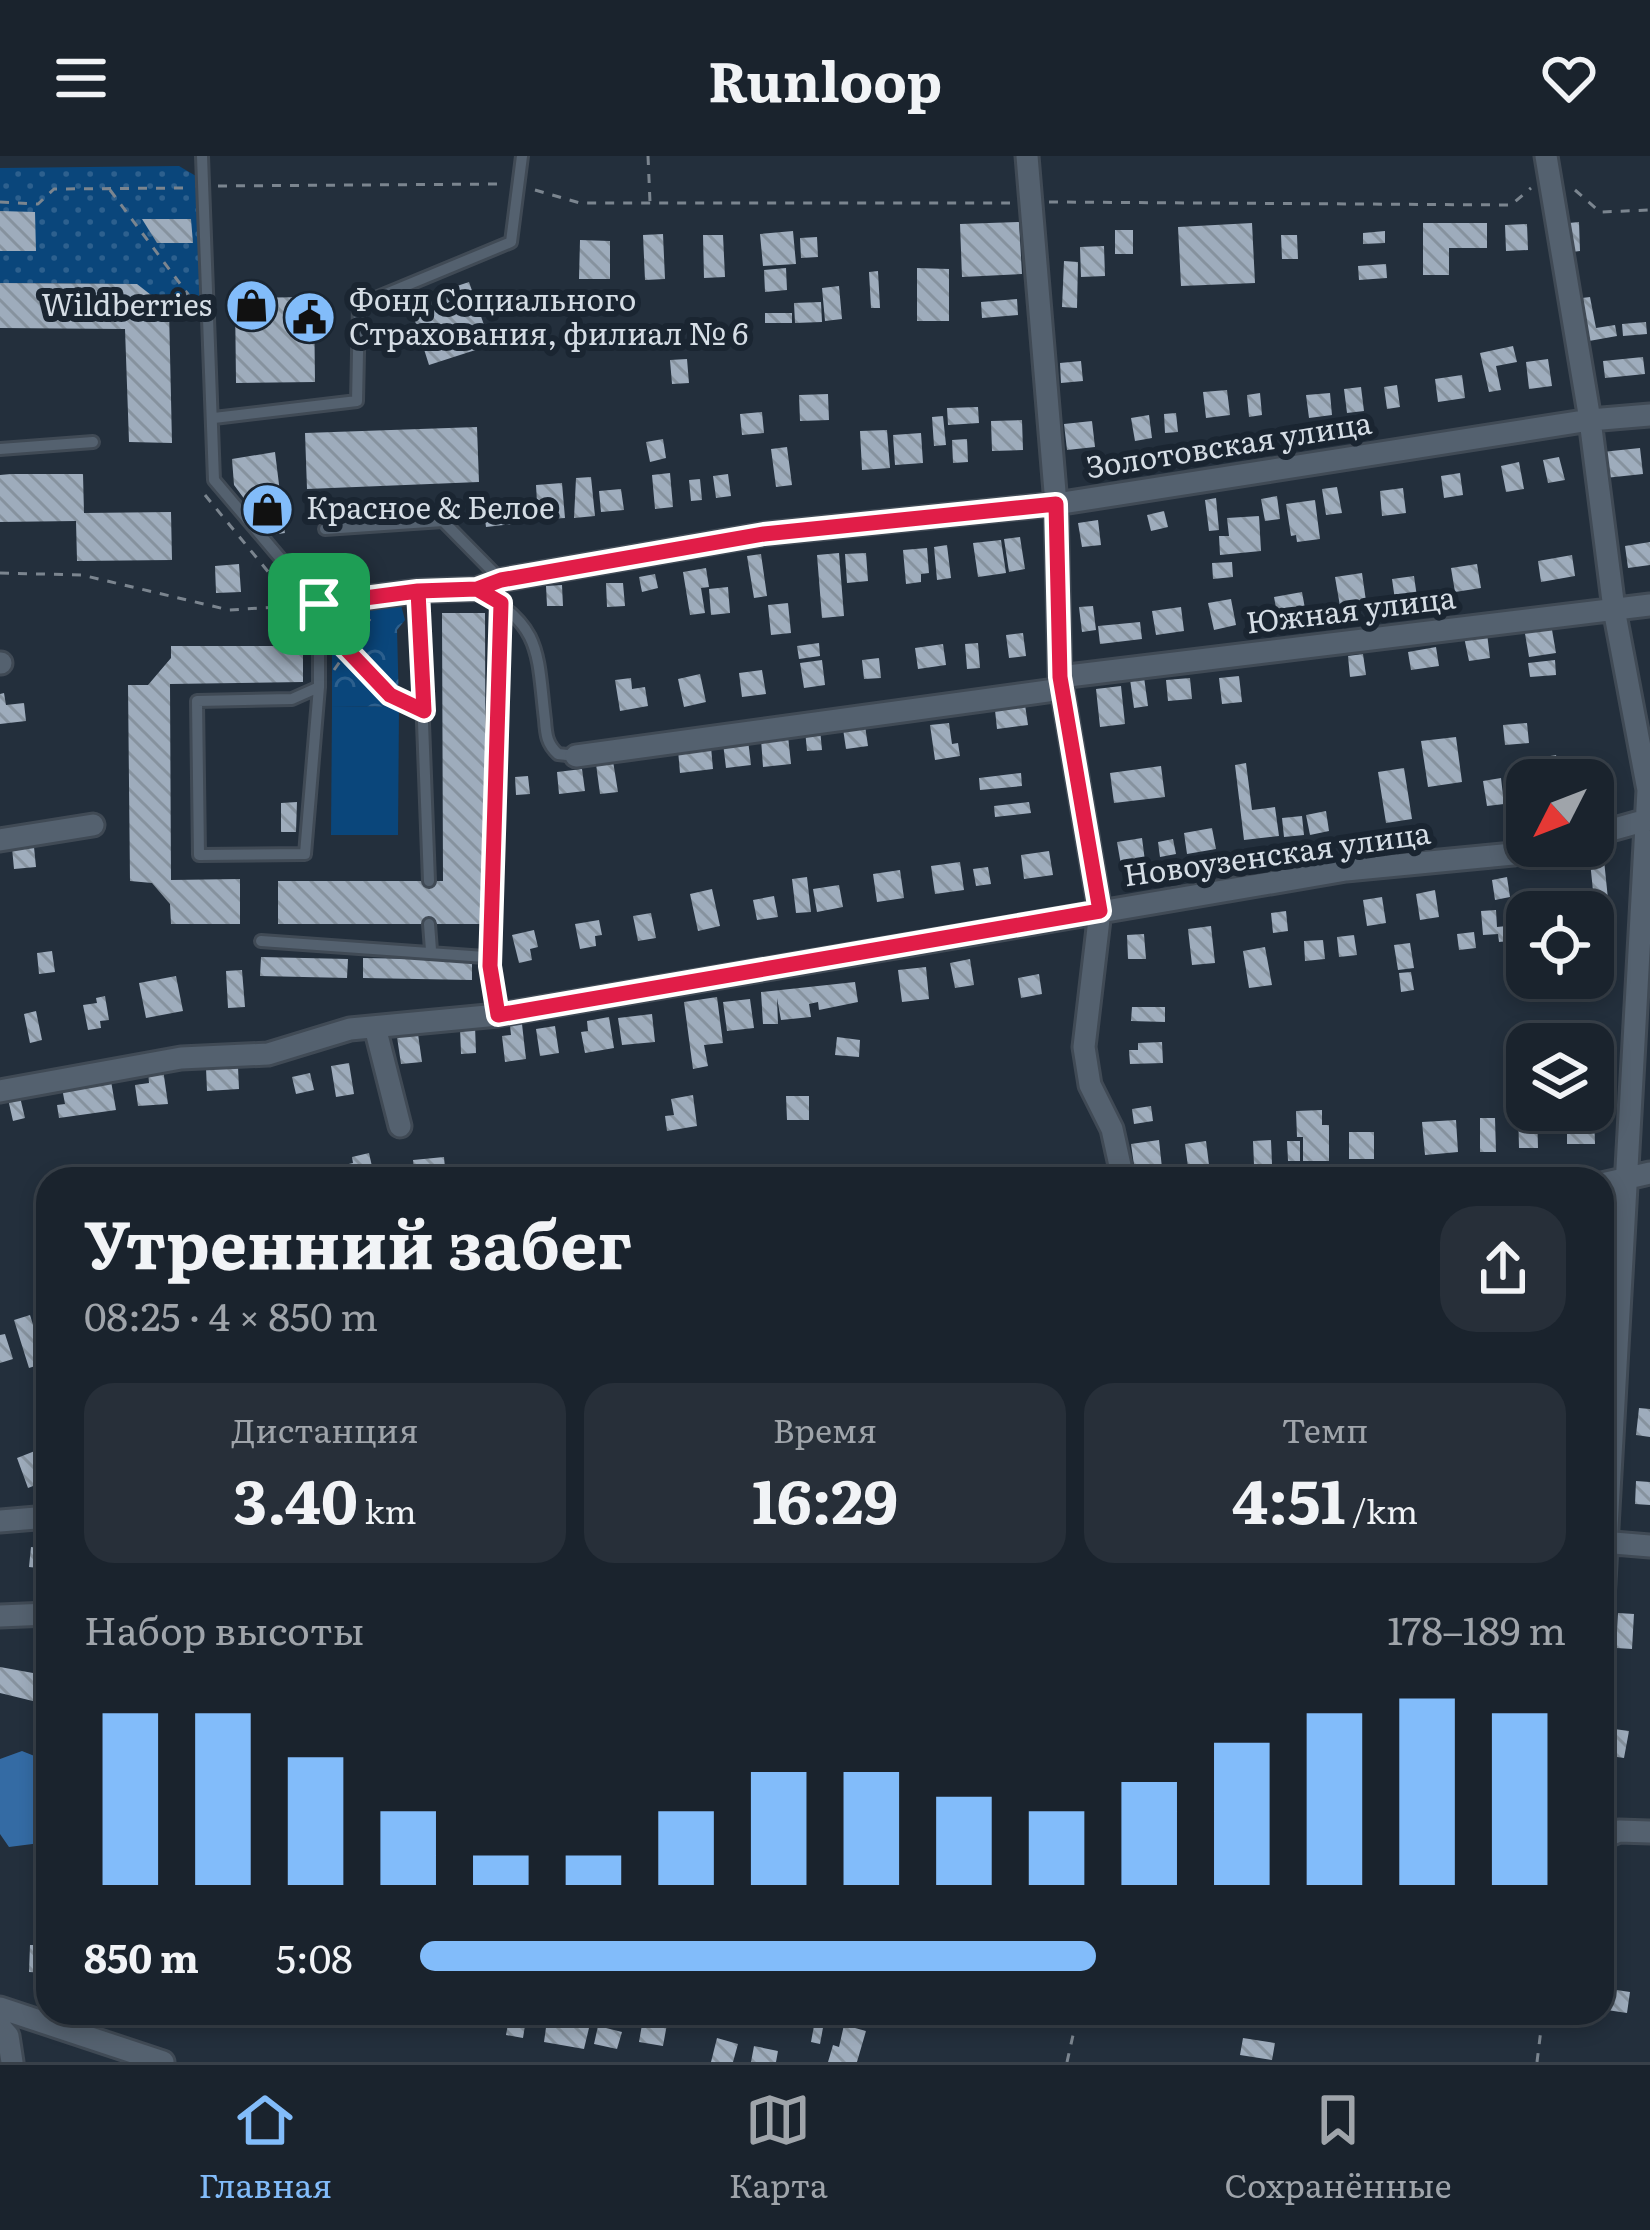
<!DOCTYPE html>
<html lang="ru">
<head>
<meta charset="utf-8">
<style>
  body { margin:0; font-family:Literata,serif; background:#272f39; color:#f1f3f6; height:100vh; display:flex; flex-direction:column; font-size:45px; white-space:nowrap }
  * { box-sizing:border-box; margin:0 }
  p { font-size:39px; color:#9fa4aa }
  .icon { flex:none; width:66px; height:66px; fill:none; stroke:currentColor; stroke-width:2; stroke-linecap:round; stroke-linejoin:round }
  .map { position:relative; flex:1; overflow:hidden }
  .details { position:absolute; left:36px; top:1011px; width:1578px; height:858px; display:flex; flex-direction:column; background:#1a232d; border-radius:36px; box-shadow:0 6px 18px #0003,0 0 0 3px #384049 }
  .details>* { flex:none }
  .needle { width:78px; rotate:228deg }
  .fabs { position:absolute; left:1506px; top:603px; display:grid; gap:24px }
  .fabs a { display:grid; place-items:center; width:108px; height:108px; border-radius:24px; background:#1a232d; box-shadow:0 6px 18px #0003,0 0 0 3px #384049; font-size:60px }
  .pin { position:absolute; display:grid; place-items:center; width:102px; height:102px; color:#fff; margin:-51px; border-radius:24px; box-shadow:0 6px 18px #0006 }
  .round { display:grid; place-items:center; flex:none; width:126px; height:126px; border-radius:36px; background:#272f39 }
  .overview { display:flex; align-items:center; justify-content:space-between; height:204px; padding:0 48px }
  h1 { font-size:66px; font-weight:700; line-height:90px }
  .figures { display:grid; grid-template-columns:repeat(3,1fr); gap:18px; height:204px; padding:12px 48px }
  .figures div { display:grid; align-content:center; border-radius:30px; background:#272f39; text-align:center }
  .figures b { font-size:60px; font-weight:700 }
  .figures small { font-size:33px; font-weight:400 }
  .figures p { font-size:33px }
  .chart { height:336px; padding:24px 48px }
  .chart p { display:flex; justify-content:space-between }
  .chart svg { width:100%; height:216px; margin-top:12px; stroke:#82bcfa; stroke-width:6 }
  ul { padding:0 48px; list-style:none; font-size:39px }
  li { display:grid; grid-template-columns:192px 144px 1fr; align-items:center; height:90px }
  li i { height:30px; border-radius:15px; background:#82bcfa }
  header { display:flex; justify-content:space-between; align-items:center; height:156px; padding:0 48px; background:#1a232d; font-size:54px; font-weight:700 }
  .tabs { display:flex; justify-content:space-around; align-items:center; height:168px; border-top:3px solid #384049; background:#1a232d; font-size:33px; color:#9fa4aa }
  .tabs a { display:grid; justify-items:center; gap:6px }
  .tabs .current { color:#82bcfa }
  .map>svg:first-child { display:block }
</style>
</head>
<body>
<header><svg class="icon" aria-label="menu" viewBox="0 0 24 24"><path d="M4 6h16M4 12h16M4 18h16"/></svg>Runloop<svg class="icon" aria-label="heart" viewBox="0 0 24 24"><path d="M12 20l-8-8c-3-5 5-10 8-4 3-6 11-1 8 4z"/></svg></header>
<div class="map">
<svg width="1650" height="1906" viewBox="0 0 1650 1906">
  <defs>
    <pattern id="grass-dots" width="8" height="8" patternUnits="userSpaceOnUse" patternTransform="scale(3)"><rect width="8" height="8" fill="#0a467b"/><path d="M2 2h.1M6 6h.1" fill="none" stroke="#2d608e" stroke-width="1.8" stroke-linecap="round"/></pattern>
    <pattern id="park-crowns" width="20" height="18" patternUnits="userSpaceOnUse" patternTransform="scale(3)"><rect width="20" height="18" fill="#0a467b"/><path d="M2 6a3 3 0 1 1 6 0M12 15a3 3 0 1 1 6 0" fill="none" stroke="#2d608e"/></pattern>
    <pattern id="building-back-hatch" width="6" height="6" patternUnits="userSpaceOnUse" patternTransform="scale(3)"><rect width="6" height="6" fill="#9eacbc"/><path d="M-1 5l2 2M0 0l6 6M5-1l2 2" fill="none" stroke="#86929e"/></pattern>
  </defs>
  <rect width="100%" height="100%" fill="#232f3c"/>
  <path fill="url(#grass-dots)" d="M179,10L201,23L208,146L169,153L136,128L0,127V12Z"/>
  <path fill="url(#park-crowns)" d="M401,449L405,464L397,474L399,551L332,550V463L344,455Z"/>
  <path fill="#0a467b" d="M332,550L399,551L398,679H331Z"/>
  <path fill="#346ba4" d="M22,1595L37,1601L44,1614L48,1613V1686L9,1691L0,1678V1603Z"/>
  <path fill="url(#building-back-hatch)" d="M0,55L35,56L36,95H0Z
    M142,63H191L193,87H157Z
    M1019,66L1022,118L962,121L960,68Z
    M1579,66L1580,95L1572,96L1569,67Z
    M1252,67L1255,127L1181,130L1178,71Z
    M1423,67H1487V92H1449V119H1423Z
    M1527,68L1528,94L1506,95L1505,69Z
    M1115,74H1133V98H1115Z
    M793,75L796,108L763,110L760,78Z
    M1385,75V87L1363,88V77Z
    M663,78L665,123L645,124L643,79Z
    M703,79H723L725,121L704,122Z
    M1281,79H1297L1298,103H1282Z
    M817,81L818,101L801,102L800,82Z
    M580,84L610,85V123H579Z
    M1104,90L1105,120L1081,121L1080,91Z
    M1064,105L1078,106L1077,152L1062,151Z
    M1386,108L1387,122L1359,124L1358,110Z
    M786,112L787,134L765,136L764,114Z
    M917,112L949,113V165H917Z
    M878,115L880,152H871L869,116Z
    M469,126L491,189L429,209L409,146Z
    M0,127L137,128L169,153L172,287L129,286L125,173L0,172Z
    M839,130L842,163L825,165L822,132Z
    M314,141L315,226L236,227L235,142Z
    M1590,141L1596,172L1615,169L1617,180L1589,185L1582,142Z
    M1017,143L1018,159L982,162L981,146Z
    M821,146L822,166L795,167L794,147Z
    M765,157H792V167H765Z
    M1646,166L1647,178L1623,180L1622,168Z
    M1513,190L1517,206L1496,210L1501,234L1489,236L1480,197Z
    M1643,201L1645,218L1605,222L1603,205Z
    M687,203L689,227L672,228L670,204Z
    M1548,203L1552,230L1529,233L1526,206Z
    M1081,205L1083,225L1061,227L1060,207Z
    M1462,219L1465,242L1438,246L1435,223Z
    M1397,229L1400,251L1387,253L1384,231Z
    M1361,231L1364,255L1347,257L1344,233Z
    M1227,234L1230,259L1206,262L1203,236Z
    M1260,237L1262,259L1249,261L1247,239Z
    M1330,237L1332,259L1309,262L1306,239Z
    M828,238L829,264L800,265L799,239Z
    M978,251L979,267L948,269L947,252Z
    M762,256L764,277L742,279L740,258Z
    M1176,257L1178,276L1165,277L1164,258Z
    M1149,259L1152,282L1135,285L1131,262Z
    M943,260L946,289L934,290L932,261Z
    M1022,264L1023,294L992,295L991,265Z
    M1092,265L1095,291L1067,294L1064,268Z
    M477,271L479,326L307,333L305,277Z
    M887,274L890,312L862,314L860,275Z
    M921,277L923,307L895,309L893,279Z
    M663,283L666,302L650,306L646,286Z
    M967,283L968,306L953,307L952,284Z
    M787,291L792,329L776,331L771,293Z
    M1640,292L1643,318L1605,322L1602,296Z
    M275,296L285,377L271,379L234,329L232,303Z
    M1559,301L1565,324L1548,327L1543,304Z
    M1519,306L1524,333L1506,336L1501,310Z
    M670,317L673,351L655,353L652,319Z
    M1460,317L1463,339L1444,342L1441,320Z
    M11,318H83L84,357L171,356L172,404L77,405L76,365L0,366V319Z
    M728,318L731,340L716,342L713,320Z
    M591,321L595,360L574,362L576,322Z
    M700,323L702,344L691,345L689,324Z
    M562,327L565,362L538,364L536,329Z
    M1337,331L1342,357L1326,359L1322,333Z
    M1403,332L1406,357L1382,360L1380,335Z
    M621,333L624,354L601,356L599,335Z
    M1277,340L1280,363L1265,365L1261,343Z
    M1216,342L1219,374L1209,375L1205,344Z
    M1315,344L1320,383L1297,386L1296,379L1291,380L1286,348Z
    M510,345L512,368L486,371L483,348Z
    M1164,355L1168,371L1151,375L1147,359Z
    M1259,360L1261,395L1220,399L1219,380H1229L1227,362Z
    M1098,364L1101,389L1082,391L1078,367Z
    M1020,381L1025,413L1009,416L1004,383Z
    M1001,384L1006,417L978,421L973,387Z
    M1650,386V409L1628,412L1625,390Z
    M947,389L951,422L937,424L934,391Z
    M927,392L929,417L921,418V426L906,428L903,394Z
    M839,397L844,460L822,462L817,399Z
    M866,397L868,425L847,427L845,398Z
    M761,398L767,440L754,442L747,400Z
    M1572,399L1575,420L1541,426L1538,405Z
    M1232,406L1233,421L1213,423L1212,407Z
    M239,408L241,436L216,437L215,410Z
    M1477,408L1481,432L1455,436L1451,412Z
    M706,412L709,431L701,432L705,457L690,459L683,416Z
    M1362,417L1367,452L1341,456L1335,421Z
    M655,418L658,432L642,436L639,421Z
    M1414,420L1417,441L1395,444L1392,423Z
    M606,427H623L625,450L607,451Z
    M562,429L563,450H547L546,430Z
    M728,431L730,457L711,459L709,433Z
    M1302,436L1306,458L1278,463L1274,441Z
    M1231,443L1236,469L1214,474L1208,447Z
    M788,447L791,477L771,479L768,449Z
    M1093,450L1096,474L1082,476L1079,451Z
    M1181,451L1184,475L1156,479L1152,455Z
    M442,457H485L486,768H278V725H443Z
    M1140,466L1142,483L1100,488L1098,470Z
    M1551,468L1556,497L1529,501L1524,472Z
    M1023,477L1026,500L1009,502L1006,479Z
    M1487,477L1490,502L1469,505L1464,481Z
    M819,487L820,500L799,503L797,490Z
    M978,487L980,512L967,513L965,488Z
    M943,488L946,509L918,513L915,492Z
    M171,490H303V526L170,528L171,724L240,723V768H171L170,748L152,727L130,725L128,529H148L171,502Z
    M1436,491L1439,510L1411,514L1408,496Z
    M1363,498L1366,519L1350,521L1348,500Z
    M879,502L881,522L864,523L862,504Z
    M822,504L825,529L804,532L800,507Z
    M1555,504L1556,519L1530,521L1528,507Z
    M762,514L766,538L742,541L739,517Z
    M700,518L706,546L684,551L678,523Z
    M1239,520L1242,546L1222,548L1219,522Z
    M1144,521L1148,550L1134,552L1130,523Z
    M631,522L632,533L645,531L648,550L620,555L615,524Z
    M1190,522L1192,543L1168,545L1166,524Z
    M1121,530L1125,568L1100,571L1096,533Z
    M4,537L6,549L24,547L26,565L0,568V538Z
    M1024,542L1028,569L997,573L994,545Z
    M864,563L868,590L846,593L842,566Z
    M949,567L952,588L958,587L960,600L935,604L930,569Z
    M1527,567L1529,587L1505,589L1503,569Z
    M820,573L822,594L807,595L805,574Z
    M788,580L791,608L763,611L761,583Z
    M1456,581L1462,626L1428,631L1421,585Z
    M748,584L751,609L726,612L723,587Z
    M711,591L713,613L680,617L678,594Z
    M1556,599L1561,624H1543L1539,602Z
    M613,605L618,636L600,638L596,608Z
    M1246,607L1252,654L1275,651L1279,680L1244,684L1235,609Z
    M1161,610L1165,641L1114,647L1110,617Z
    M1594,611L1596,624H1574L1573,615Z
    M1404,612L1412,663L1386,667L1378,616Z
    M582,613L585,635L559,638L557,616Z
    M1021,617L1022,630L980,634L979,622Z
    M528,620L530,638L516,639L515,621Z
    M1501,622L1504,648L1487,650L1483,625Z
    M297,646L296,676H281V647Z
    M1029,646L1031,657L995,661L994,650Z
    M1326,655L1329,675L1310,679L1306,659Z
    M1302,660L1304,679L1284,681L1282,662Z
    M1212,672L1216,693L1187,698L1184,677Z
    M1142,682L1145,705L1121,709L1117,686Z
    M1173,683L1176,698L1160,701L1158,686Z
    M34,691L36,711L14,713L12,692Z
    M1049,695L1053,719L1024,723L1021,699Z
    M1604,704L1608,743L1594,745L1590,705Z
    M960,706L964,734L935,738L931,710Z
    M988,711L991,728L976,730L973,713Z
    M900,714L904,742L877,746L873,718Z
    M807,721L811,756L796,757L792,723Z
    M1507,721L1510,741L1495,744L1492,724Z
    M839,729L843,751L817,756L813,733Z
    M712,733L720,770L698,775L690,738Z
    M1536,733L1538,749L1522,751L1520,735Z
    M1435,734L1439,761L1420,764L1416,738Z
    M774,740L778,761L757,764L753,744Z
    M1382,741L1386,767L1367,770L1363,744Z
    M1496,754L1497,771L1507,770L1508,785L1499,786L1498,778L1483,779L1481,755Z
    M1286,755L1288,775L1273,777L1271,757Z
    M651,757L656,782L638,785L633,760Z
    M599,764L602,779L595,780L596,790L580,793L575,768Z
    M1211,770L1215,807L1192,809L1188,773Z
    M534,774L538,791L530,793L532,804L519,807L512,779Z
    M1474,776L1476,792L1459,794L1457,778Z
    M1144,778L1146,803H1128L1127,779Z
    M1354,779L1357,799L1339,801L1337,781Z
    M1323,784L1325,803L1305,805L1304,785Z
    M1410,787L1414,812L1398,814L1394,789Z
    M1265,791L1272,829L1249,832L1243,795Z
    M52,795L55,816L39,818L37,797Z
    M261,801L348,803L347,822L260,820Z
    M363,802L472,804V824L363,822Z
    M970,803L974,829L955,832L950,807Z
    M926,811L929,843L902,846L898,814Z
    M242,814L245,851L228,852L226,815Z
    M1411,816L1414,834L1401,836L1399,817Z
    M1039,818L1042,838L1021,842L1018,822Z
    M176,820L183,855L146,862L139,827Z
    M855,826L858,846L819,854L818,846L809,848L811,861L781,864L777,842L778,868H763L761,836Z
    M105,840L109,864L100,865L101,872L88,874L83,849L97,847L96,842Z
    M717,841L723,887L704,889L708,910L693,913L684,846Z
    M750,843L754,872L727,875L723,846Z
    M1132,851H1165V866L1131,865Z
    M36,855L42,884L30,887L24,858Z
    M652,858L655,886L622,889L618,862Z
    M609,861L614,892L585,897L581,876L588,875L587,865Z
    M522,868L526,903L505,906L502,880L511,879L510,869Z
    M460,870H475L476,897L461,898Z
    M555,870L559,897L540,900L536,873Z
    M418,878L422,906L401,908L397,881Z
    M837,881L860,884L859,901L835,899Z
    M1162,886L1163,907L1130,908L1129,894H1138V887Z
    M349,907L354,938L336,941L331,910Z
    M238,911L239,933L207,935L206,912Z
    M163,913L168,948L138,950L135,929L149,927L148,915Z
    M310,917L314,934L296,938L292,921Z
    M111,925L116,954L59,962L57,949L65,948L62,932Z
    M693,939L697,970L667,975L665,960L674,959L671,943Z
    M786,940H809V964H787Z
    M20,941L25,962L13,965L8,943Z
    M1151,950L1153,965L1134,968L1132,953Z
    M1322,954V969H1329V1005H1303V981H1297L1296,955Z
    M1518,954H1537L1538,992H1519Z
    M1567,959H1594L1595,988H1567Z
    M1480,962H1495L1496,996H1480Z
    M1456,964L1458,996L1425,999L1422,966Z
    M1349,976H1374V1003H1349Z
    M1159,984L1162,1012L1135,1016L1131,988Z
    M1271,984L1272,1008L1254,1009L1253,985Z
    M1206,985L1209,1009L1188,1011L1185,988Z
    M1287,985H1300V1005H1288Z
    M369,997L373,1015L360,1019L361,1023H325L323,1014L353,1007L352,1001Z
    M444,1001L446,1023H415L413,1004Z
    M30,1159L45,1207L29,1212L14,1164Z
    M5,1178L13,1203L0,1207V1179Z
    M1639,1252L1650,1253V1281L1636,1279Z
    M40,1293L48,1324L28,1332L17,1302Z
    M1636,1325L1650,1326V1349L1635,1348Z
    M31,1391L48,1393V1413L29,1411Z
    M1618,1457L1634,1458L1632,1493L1616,1492Z
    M0,1511L44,1519L41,1547L0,1537Z
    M1614,1573L1629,1575L1624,1602L1610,1600Z
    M30,1789H48V1817L29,1816Z
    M1610,1833L1630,1836L1627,1857L1607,1854Z
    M510,1857H527L523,1882L506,1879Z
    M548,1857H570L568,1867L589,1872L584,1893L544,1886Z
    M644,1857H669L663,1890L639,1886Z
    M816,1859L825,1861L820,1888L811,1886Z
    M844,1869L866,1875L857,1906H828L833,1889L839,1891Z
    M598,1870L622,1876L617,1893L594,1888Z
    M717,1882L738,1888L733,1906H711Z
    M1243,1882L1275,1887L1272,1904L1240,1899Z
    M754,1890L778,1895L776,1906H751Z"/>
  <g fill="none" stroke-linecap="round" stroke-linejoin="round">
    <defs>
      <path id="service" d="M202,0L214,324L319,448V531L305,698L199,699L197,545L292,543L319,531
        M214,262L357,245L359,149L511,86L522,0
        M0,293L93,286
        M325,373L443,365L501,424
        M418,435L429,725
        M479,435C543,470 537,498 545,564C546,579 547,588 558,598L576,600
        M429,768L431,794
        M261,785L485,801L491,813L498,859"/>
      <path id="minor" d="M1027,0L1056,348L1060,521L1100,755L1084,891L1090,929L1112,973L1123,1023
        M1546,0L1590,264L1614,453L1648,634L1602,1462
        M319,448L418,435L477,433L501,424L764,378L1056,348L1590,264L1650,259
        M0,507H1
        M1060,521L1650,449
        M576,600L1062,533
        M1593,679L1650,663
        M0,684L93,669
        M375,871L400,970
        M0,935L181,902L268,898L350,873L498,859L1346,714L1513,698L1547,690
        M1602,1028L1650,1017
        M0,1365L48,1361
        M1602,1386L1650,1390
        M0,1460L48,1458
        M1602,1682L1619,1675L1650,1676
        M0,1852L163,1906
        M0,1871L8,1880L12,1906"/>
    </defs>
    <use href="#service" stroke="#404a55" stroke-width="16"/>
    <use href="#minor" stroke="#404a55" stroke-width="27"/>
    <path stroke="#7b858f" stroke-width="3" stroke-dasharray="9 9" stroke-linecap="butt" d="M648,0L650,46
      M218,30L502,28
      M110,34L190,141
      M535,34L580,47H1010
      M1575,34L1600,56L1650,54
      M0,46L38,48L54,33L184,32
      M1049,46L1511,49L1531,32
      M205,339L298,452
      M0,417L82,419L229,454L294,450
      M334,480L390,539L405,546
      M334,514L370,463
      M490,787L501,473
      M1067,1906L1078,1857
      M1537,1906L1543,1857"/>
    <use href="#service" stroke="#54616f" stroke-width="10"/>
    <use href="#minor" stroke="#54616f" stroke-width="21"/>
  </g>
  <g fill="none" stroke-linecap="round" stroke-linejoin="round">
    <defs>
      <path id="route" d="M319,448L418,435L477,433L501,447L490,810L498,859L1100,755L1060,521L1056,348L764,378L501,424L477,433L418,435L424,555L390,539L331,477L316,470L319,448"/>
    </defs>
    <use href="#route" stroke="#fff" stroke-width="24"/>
    <use href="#route" stroke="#e11d48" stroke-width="15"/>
  </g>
  <defs>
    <symbol id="shop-disc" viewBox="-11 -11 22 22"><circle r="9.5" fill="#82bcfa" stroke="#1a2531"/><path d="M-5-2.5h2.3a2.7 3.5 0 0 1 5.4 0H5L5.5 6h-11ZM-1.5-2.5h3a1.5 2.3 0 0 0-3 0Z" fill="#111"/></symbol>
    <symbol id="civic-disc" viewBox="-11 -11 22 22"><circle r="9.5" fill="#82bcfa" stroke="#1a2531"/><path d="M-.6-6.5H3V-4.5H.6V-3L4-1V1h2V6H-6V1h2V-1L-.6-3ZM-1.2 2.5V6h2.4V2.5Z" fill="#111"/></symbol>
  </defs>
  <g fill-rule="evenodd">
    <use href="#shop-disc" x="222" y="120" width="59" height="59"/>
    <use href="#civic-disc" x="280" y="132" width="59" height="59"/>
    <use href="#shop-disc" x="238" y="324" width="59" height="59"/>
  </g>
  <g text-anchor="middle" stroke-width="12" stroke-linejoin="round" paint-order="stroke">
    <g font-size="30" fill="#d5dde5" stroke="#1a2531" text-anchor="start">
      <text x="349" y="155">Фонд Социального<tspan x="349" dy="34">Страхования, филиал № 6</tspan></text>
      <text x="212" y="160" text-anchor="end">Wildberries</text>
      <text x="306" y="363">Красное &amp; Белое</text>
    </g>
    <g font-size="30" fill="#d5dde5" stroke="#1a2531">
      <text transform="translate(1229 290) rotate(-9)" y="10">Золотовская улица</text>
      <text transform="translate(1351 455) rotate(-7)" y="10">Южная улица</text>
      <text transform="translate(1277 699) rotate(-8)" y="10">Новоузенская улица</text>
    </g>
  </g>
</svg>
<div class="fabs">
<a><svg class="needle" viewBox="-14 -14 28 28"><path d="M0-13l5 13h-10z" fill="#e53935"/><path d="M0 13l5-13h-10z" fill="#9fa4aa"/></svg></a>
<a><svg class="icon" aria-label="locate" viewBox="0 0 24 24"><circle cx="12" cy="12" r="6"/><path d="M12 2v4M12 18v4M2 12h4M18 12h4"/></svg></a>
<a><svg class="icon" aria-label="layers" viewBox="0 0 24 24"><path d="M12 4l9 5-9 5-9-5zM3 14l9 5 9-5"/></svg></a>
</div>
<div class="pin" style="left:319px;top:448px;background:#1e9e55"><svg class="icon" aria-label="arrive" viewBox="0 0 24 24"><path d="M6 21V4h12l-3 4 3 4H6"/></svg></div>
<section class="details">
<div class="overview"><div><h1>Утренний забег</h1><p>08:25 · 4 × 850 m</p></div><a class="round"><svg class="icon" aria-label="share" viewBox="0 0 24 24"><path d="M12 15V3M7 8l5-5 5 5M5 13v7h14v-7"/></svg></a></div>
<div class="figures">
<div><p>Дистанция</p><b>3.40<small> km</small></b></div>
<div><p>Время</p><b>16:29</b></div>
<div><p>Темп</p><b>4:51<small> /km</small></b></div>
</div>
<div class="chart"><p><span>Набор высоты</span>178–189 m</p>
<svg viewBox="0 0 160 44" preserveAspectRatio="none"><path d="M5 44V9M15 44V9M25 44V18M35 44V29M45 44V38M55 44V38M65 44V29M75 44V21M85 44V21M95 44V26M105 44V29M115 44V23M125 44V15M135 44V9M145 44V6M155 44V9"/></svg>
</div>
<ul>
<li><b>850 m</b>5:08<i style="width:59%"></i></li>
</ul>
</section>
</div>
<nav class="tabs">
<a class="current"><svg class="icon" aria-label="home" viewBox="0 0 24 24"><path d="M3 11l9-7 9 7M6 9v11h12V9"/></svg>Главная</a>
<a><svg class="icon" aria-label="map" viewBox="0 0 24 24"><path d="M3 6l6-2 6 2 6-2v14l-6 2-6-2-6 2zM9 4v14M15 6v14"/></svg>Карта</a>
<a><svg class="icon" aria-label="saved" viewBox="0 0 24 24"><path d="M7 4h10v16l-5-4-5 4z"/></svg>Сохранённые</a>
</nav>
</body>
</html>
